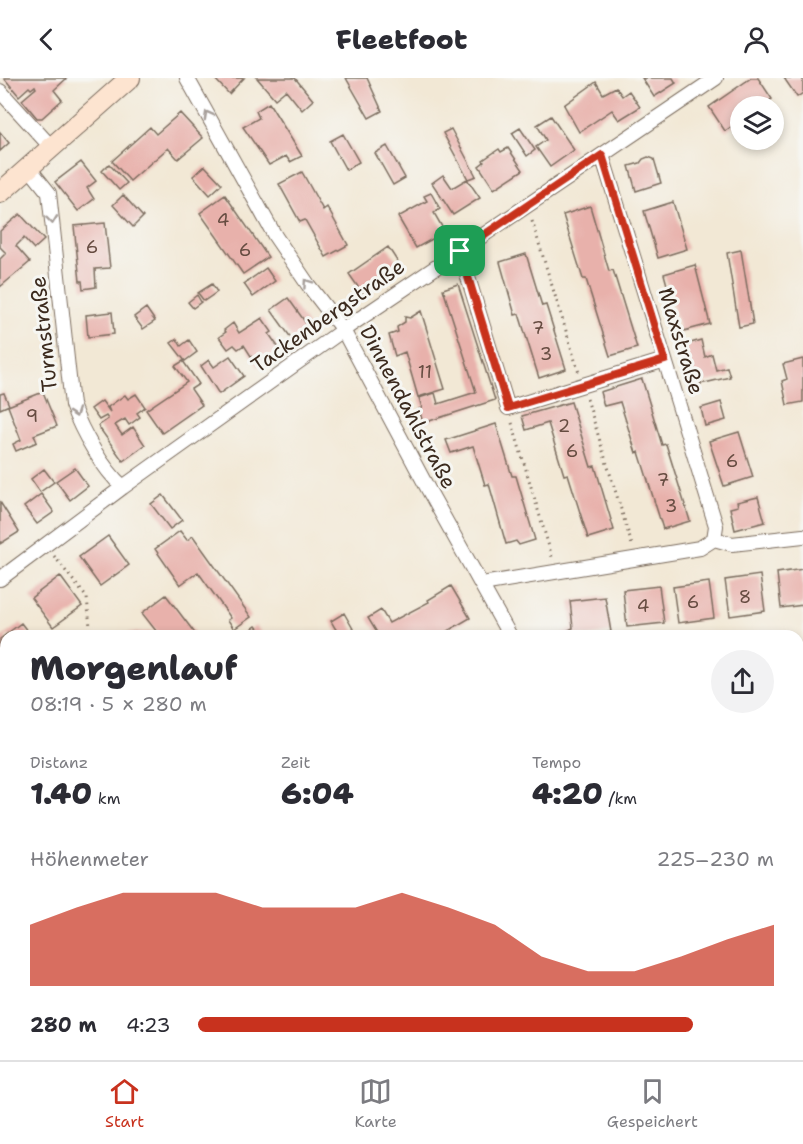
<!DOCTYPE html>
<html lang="de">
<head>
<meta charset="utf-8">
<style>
  body { margin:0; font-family:"Shantell Sans",sans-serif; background:#f2f2f3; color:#2b2b33; height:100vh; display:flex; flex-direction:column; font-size:22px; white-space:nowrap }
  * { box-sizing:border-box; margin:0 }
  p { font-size:20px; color:#7c7c81 }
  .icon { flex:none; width:33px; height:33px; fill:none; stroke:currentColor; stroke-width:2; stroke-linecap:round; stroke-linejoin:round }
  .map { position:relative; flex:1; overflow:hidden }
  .details { position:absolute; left:0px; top:552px; width:804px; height:430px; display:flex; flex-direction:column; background:#fff; border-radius:18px 18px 0 0; box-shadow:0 3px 9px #0003 }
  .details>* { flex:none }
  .fabs { position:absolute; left:730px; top:18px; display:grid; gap:12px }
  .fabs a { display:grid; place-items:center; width:54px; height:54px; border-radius:50%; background:#fff; box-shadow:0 3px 9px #0003; font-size:30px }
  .pin { position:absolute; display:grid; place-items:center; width:51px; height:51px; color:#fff; margin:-26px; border-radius:12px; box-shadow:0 3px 9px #0006 }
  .round { display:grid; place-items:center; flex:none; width:63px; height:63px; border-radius:32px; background:#f2f2f3 }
  .head { display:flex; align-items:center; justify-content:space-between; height:102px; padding:0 30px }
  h1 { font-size:33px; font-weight:800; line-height:45px }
  .stats { display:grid; grid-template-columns:repeat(3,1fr); gap:9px; height:102px; padding:6px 30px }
  .stats div { display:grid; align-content:center }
  .stats b { font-size:30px; font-weight:800 }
  .stats small { font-size:16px; font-weight:400 }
  .stats p { font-size:16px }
  .chart { height:168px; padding:12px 30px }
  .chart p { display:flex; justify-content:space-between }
  .chart svg { width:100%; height:108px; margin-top:6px; fill:#c8321e; opacity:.7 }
  ul { padding:0 30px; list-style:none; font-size:20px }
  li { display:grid; grid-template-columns:96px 72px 1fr; align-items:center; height:45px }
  li i { height:15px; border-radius:8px; background:#c8321e }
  header { display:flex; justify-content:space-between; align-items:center; height:78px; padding:0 30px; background:#fff; font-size:27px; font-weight:800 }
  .tab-bar { display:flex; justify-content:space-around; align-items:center; height:84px; border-top:2px solid #e1e1e2; background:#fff; font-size:16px; color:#7c7c81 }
  .tab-bar a { display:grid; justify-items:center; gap:3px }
  .tab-bar .on { color:#c8321e }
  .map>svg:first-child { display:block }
</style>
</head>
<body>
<header><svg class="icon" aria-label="back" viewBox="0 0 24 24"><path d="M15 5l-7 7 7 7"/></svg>Fleetfoot<svg class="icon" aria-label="person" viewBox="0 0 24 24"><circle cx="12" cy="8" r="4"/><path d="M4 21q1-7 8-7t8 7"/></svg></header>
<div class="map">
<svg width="803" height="982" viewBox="0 0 803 982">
  <rect width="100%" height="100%" fill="#f6f6f2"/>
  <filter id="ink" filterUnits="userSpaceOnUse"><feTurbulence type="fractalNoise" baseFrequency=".0167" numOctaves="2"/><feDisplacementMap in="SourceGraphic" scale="12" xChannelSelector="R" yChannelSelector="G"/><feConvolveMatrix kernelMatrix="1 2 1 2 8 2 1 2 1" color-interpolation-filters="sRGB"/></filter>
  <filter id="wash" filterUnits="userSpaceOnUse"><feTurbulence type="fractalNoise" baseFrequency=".008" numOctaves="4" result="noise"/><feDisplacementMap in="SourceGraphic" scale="24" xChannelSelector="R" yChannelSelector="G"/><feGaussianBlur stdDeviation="1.35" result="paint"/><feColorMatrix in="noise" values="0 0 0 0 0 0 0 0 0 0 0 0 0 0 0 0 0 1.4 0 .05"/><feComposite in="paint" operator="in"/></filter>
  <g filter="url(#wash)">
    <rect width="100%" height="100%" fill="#f2e8d5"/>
    <path fill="#b7d379" stroke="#797e4c" stroke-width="1.5" d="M798,566H803V916L798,907Z"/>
    <path fill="#91b569" stroke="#667044" stroke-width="1.5" d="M672,976L701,977L703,982H648Z
      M361,977H424L427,982H364Z"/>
    <g id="blocks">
      <path fill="#e8b1ab" d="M4,0H67L54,12L62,22L42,40H37L22,22L36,10L35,8L31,11L29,9L19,18Z
        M214,0H244L229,16Z
        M257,0H295L313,22L302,32L286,12L275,21Z
        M346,0H367L382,33L369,40Z
        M642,0H673L676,5L654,19Z
        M751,0H758L772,21L761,28H741V42L725,53L709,29Z
        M784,0H803V15L797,19Z
        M596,4L603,16L616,9L622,18L629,13L640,29L619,42L612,32L579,54L564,27Z
        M269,25L302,78L290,84L286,78L269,87L243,49L259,40L256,33Z
        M180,35L203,60L178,81L168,70L130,103L112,83L150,49L156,56Z
        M551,38L574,72L550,89L536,69L546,62L537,47Z
        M520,50L535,72L527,78L512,55Z
        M451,51L476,98L468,101L443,55Z
        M0,54L9,65L0,73Z
        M343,56L359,84L346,92L330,63Z
        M387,68L405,100L393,107L375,75Z
        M508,70L523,92L494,111L479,88L484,84L483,82L499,71L501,74Z
        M648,79L654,81L661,105L636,113L629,88L640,85L643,81Z
        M81,84L96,103L87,110L94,121L78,133L55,104Z
        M109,86L127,105L119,112L102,93Z
        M205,88L222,106L210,117L193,98Z
        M302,94L323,132L327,129L348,167L326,179L305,142L300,144L279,106Z
        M443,97L452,110L467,101L480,120L453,137L432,105Z
        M431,115L440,131L434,135L445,154L416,170L398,139L427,123L424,118Z
        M123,117L143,139L133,149L113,127Z
        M225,117L268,179L243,196L200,135Z
        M673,124L687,171L658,180L644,133Z
        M590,128L609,193L613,192L637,270L610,278L586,201H583L563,137Z
        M20,136L44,162L34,171L24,160L16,168L30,184L0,209V181L6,175L0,169V153Z
        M105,145L110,190L95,191L96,209L83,211L82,203H80L74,148Z
        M388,169L401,189L392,196L391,193L384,198L385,200L379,204L377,202L370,207L372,210L363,216L349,196Z
        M741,172L753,246L739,249L727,175Z
        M526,176L542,228L546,227L566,291L539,300L519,236L515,237L500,184Z
        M695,187L710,246L680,254L664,196Z
        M266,190L275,203L253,219L244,206Z
        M212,206L217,214L204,223L198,215Z
        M458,206L495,322L423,345L419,331L422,330L419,320L435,315L438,326L476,314L443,211Z
        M197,217L201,224L193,230L188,224Z
        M288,220L311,252L294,264L271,232Z
        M146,230L155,243L143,251L134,239Z
        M421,233L445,311L418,319L405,274L395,278L389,257L398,254L397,249L405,244V239L410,240Z
        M112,234L114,256L88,259L86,237Z
        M262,240L272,254L269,256L281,273L258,289L244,267L238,271L234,267L228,271L219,259L226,254L224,252L233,245L239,255Z
        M177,261L181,268L189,262L197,274L185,283L171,265Z
        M701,262L705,279L712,276L716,292L727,289L730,299L696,307L684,267Z
        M230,278L244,298L219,316L201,288L209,282L214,289Z
        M803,281V324L787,327L782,303L787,301L783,286Z
        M183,283L199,306L191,311L202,327L162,355L146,332L187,304L175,288Z
        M642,301L662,367L666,366L690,443L663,451L639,374L636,375L620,324L604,328L600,314Z
        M43,314L57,348L34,357L37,364L16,373L13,366L21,362L8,328Z
        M4,315L9,327L0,331V316Z
        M136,316L145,329L137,335L140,339L129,347L125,341L115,347L122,357L133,349L145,367L123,383L98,348L108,341L106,338L99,342L91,331L102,323L110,334L108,329L125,317L128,321Z
        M571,324L591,389L595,388L614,452L588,460L568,396L564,397L548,345L526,352L522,338Z
        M721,324L726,342L705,348L701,330Z
        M496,346L512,398H516L535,462L519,467L516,463L506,466L489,406L485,407L473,368L451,375L446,362Z
        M739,354L753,399L724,408L709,363Z
        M75,390L88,408L70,422L56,403Z
        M44,391L54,404L40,414L31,401Z
        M41,416L54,434L37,446L24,429Z
        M163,417L182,442L170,451L151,426Z
        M758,419L765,444L735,452L730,430L738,428L737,424Z
        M0,424L19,454L0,466Z
        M180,453L187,462L193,458L251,539L234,551L228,542L231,540L198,494L180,507L155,471Z
        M108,458L129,487L100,508L79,479Z
        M803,491V527L781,530L777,495Z
        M760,497L765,533L730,538L725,502Z
        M60,498L82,528L53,549L31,520Z
        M709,504L714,540L678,545L673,509Z
        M451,508L470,540L439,558H379L368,540L381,532L389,545L429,524L428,522Z
        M659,508L664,545L627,549L623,512Z
        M166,517L197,558H160L142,535Z
        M605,519L611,554L588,558H557L573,550L570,523Z
        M344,535L352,549L357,558H340L335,550L331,543Z
        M21,545L31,558H6V619L0,611V587L2,585L0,583V561Z
        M256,548L264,558H242Z
        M152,554V558H123V555Z
        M0,672L6,680V696L0,701Z
        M0,702L6,710V722L0,727Z
        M0,774L6,782V791L0,796Z
        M803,968V982H779L778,979L784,976H798V970Z
        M455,976H485L488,982H462L461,979L457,981Z
        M539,976H556L545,982H541Z"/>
    </g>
  </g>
  <g filter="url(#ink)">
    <use href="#blocks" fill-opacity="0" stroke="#7b6c5e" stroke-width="1.5"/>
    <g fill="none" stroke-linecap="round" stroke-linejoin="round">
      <defs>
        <path id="street" d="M187,0L275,158L309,208L343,252L428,411L510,558
          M0,13L52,70
          M602,77L716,448L714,461
          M29,90L49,115L72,327C82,354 102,390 123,409
          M460,173L508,330L665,282
          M714,461L732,466L803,458
          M0,501L123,409L343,252L716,0
          M482,506L700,470L714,461
          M0,626L6,634
          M215,976L216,982
          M513,976L515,982
          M727,976L729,982
          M609,982L620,976"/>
        <path id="secondary" d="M0,115L130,0"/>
      </defs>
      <use href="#street" stroke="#7b6c5e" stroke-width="16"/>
      <use href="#secondary" stroke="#7b6c5e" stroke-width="22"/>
      <path stroke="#7b6c5e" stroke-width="3" stroke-dasharray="1.5 4.5" stroke-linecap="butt" d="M532,143L579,295
        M587,321L632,467
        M512,345L552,479
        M54,478L87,520L91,558
        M798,644L803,643
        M0,844L6,843"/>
      <use href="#street" stroke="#fff" stroke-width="14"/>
      <use href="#secondary" stroke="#fde4d0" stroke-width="20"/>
    </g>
    <defs><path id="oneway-chevron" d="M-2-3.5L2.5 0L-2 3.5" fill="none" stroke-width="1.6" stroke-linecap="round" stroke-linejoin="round" transform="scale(1.5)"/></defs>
    <g stroke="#a79f9a">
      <use href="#oneway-chevron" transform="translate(208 37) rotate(-119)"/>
      <use href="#oneway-chevron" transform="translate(52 142) rotate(83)"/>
      <use href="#oneway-chevron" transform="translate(307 205) rotate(-125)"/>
      <use href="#oneway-chevron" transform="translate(75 335) rotate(71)"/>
    </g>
  </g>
  <g fill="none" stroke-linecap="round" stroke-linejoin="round" filter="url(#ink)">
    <defs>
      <path id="route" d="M602,77L665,282L508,330L460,173Z"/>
    </defs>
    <use href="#route" stroke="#fff" stroke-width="12"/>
    <use href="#route" stroke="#c8321e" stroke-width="8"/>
  </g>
  <g text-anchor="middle" stroke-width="6" stroke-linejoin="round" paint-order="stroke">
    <g font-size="18" fill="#664c41">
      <text x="223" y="148">4</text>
      <text x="92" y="175">6</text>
      <text x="245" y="178">6</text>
      <text x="538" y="256">7</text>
      <text x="546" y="282">3</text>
      <text x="425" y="300">11</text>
      <text x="32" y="344">9</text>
      <text x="564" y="354">2</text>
      <text x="572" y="379">6</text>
      <text x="732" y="389">6</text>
      <text x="663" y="408">7</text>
      <text x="671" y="434">3</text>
      <text x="745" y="525">8</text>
      <text x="693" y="530">6</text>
      <text x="643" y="534">4</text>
    </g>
    <g font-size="21" fill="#3b2a1e" stroke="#f6f6f2">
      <text transform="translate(328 238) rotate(-35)" y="7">Tackenbergstraße</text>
      <text transform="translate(44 256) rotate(-96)" y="7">Turmstraße</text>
      <text transform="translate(681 263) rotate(73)" y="7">Maxstraße</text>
      <text transform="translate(408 329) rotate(62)" y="7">Dinnendahlstraße</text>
    </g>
  </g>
</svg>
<div class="fabs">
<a><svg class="icon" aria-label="layers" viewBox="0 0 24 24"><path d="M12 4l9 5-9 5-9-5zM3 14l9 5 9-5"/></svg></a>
</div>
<div class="pin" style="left:460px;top:173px;background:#1e9e55"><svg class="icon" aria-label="arrive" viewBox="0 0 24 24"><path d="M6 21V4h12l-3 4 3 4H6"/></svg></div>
<section class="details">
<div class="head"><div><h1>Morgenlauf</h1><p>08:19 · 5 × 280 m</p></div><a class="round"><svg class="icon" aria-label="share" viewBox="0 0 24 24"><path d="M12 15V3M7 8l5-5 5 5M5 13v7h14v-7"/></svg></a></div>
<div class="stats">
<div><p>Distanz</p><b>1.40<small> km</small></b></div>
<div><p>Zeit</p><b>6:04</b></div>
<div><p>Tempo</p><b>4:20<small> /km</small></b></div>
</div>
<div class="chart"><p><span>Höhenmeter</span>225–230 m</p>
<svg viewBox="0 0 160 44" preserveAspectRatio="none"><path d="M0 44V19L10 12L20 6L30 6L40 6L50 12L60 12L70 12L80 6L90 12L100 19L110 32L120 38L130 38L140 32L150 25L160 19V44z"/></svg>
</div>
<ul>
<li><b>280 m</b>4:23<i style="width:86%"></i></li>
</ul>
</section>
</div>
<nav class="tab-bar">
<a class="on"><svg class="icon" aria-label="home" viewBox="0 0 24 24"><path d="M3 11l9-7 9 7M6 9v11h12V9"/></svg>Start</a>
<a><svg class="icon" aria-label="map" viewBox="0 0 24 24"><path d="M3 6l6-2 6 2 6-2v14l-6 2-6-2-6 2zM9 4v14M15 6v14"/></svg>Karte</a>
<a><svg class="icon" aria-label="saved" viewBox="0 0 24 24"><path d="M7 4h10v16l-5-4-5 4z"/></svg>Gespeichert</a>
</nav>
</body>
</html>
